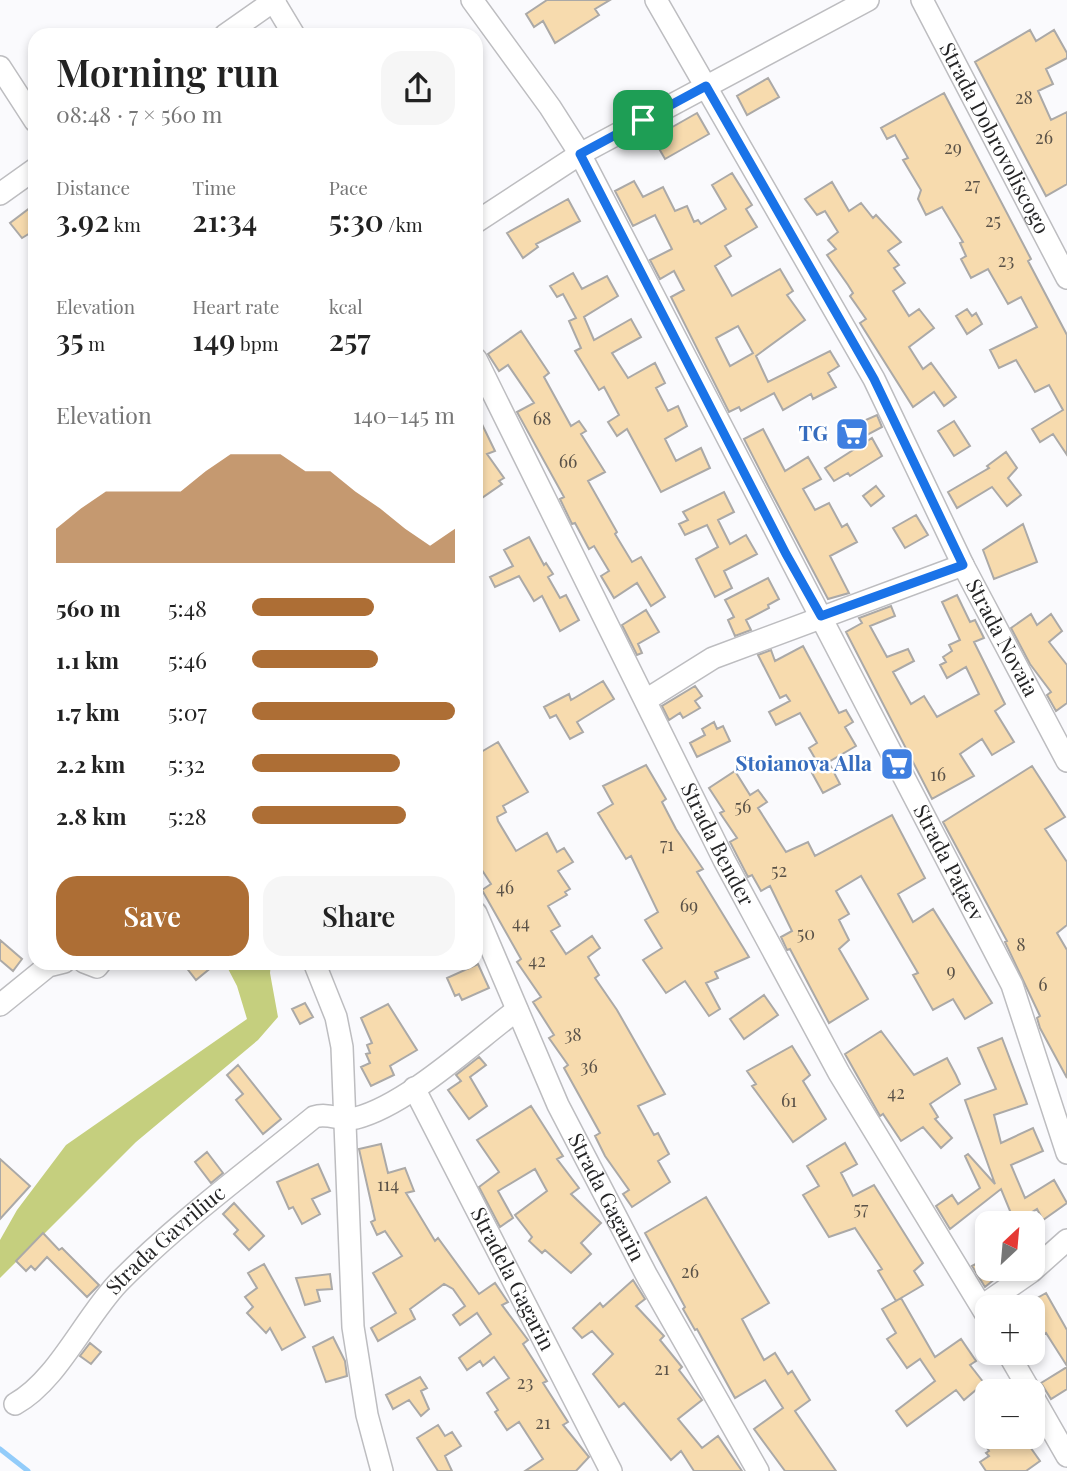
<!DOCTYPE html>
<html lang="en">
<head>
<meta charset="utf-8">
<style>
  body { margin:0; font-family:"Playfair Display",serif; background:#f6f6f6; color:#222; height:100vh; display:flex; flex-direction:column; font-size:26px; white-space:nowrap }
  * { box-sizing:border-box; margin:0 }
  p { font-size:23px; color:#767676 }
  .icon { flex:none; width:38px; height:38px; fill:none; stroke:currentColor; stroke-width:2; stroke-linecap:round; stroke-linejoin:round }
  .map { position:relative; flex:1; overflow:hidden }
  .details { position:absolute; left:28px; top:28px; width:455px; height:942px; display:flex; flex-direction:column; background:#fff; border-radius:21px; box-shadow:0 4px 10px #0003 }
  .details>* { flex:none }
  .needle { width:46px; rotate:26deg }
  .buttons { position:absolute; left:975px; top:1211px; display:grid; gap:14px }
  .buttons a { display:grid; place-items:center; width:70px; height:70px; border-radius:14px; background:#fff; box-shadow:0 4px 10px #0003; font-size:35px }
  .pin { position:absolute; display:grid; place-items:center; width:60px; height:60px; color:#fff; margin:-30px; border-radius:14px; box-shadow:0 4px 10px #0006 }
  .round { display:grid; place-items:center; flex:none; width:74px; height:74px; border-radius:21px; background:#f6f6f6 }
  .summary { display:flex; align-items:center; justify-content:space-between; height:119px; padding:0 28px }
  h1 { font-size:38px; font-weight:600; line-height:52px }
  .stats { display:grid; grid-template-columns:repeat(3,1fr); gap:10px; height:119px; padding:7px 28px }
  .stats div { display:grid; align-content:center }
  .stats b { font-size:30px; font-weight:600 }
  .stats small { font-size:19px; font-weight:400 }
  .stats p { font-size:19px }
  .chart { height:196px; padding:14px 28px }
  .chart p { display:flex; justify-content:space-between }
  .chart svg { width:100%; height:126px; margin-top:7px; fill:#ad6e35; opacity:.7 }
  .button { display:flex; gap:14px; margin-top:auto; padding:14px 28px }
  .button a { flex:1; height:80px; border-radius:21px; background:#ad6e35; color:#fff; font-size:28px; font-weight:600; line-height:80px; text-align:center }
  .button a+a { background:#f6f6f6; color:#222 }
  ul { padding:0 28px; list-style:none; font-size:23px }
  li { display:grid; grid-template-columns:112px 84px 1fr; align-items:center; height:52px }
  li i { height:18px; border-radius:9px; background:#ad6e35 }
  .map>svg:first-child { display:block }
</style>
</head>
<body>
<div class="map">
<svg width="1067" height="1471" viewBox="0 0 1067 1471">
  <rect width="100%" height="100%" fill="#fafafd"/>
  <path fill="#c5cf7e" d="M225,963H271L270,973L278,1017L258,1040L136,1142L0,1278V1240L17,1210L66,1145L247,1019L237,986Z"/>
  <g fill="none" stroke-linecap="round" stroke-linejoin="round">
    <path stroke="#92ccfa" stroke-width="5" d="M0,1449L28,1471"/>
  </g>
  <path fill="#f7dbae" stroke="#aba9a7" stroke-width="2" fill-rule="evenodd" d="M547,0H610L595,9L599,15L555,43L543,21L534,27L526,14Z
    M1030,30L1036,41L1054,30L1067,53V58L1046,69L1053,84L1038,91L1051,120L1067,112V184L1046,196L975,62Z
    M768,78L779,97L747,115L737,96Z
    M944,93L1031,259L1028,261L1067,335V455L1053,434L1040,442L1032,429L1063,410L1049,385L1035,392L1016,360L999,368L990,350L1037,327L1021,297L1008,304L988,269L971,278L961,259L966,256L960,243L963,242L942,207L926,215L918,199L921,190L903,160L908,158L895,135L887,139L881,128Z
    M697,113L709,134L665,159L653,138Z
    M732,173L752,205L746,209L757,227L725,246L731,256L715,266L732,296L780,269L793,291L787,295L805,320L756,356L768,382L830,351L839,366L828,373L836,387L813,399L811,394L783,410L774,393L741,411L739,407L729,412L671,297L684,290L674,271L660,279L650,260L672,249L655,215L633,226L615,191L634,181L643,197L663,187L675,211L687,206L694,222L698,220L701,224L726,209L712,185ZM738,326L753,353L730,366L716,338Z
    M832,182L849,211L861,203L873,218L876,215L901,242L888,251L899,265L894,268L905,283L893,291L909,316L919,309L934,328L909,347L923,369L931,363L956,397L944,406L934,392L913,407L860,323L866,319L850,296L853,293L848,285L827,255L836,249L828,240L838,232L825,211L817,215L805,199Z
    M568,199L580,221L536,244L538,247L523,258L507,233Z
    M35,204V230L22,238L10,223Z
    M573,273L582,289L607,276L618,296L584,317L594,340L631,319L641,337L612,353L628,378L655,363L665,383L656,388L668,411L678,406L687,426L665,439L676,461L701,448L710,468L661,492L627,429L617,436L608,422L619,415L604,387L599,390L575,351L581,348L569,321L576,318L563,294L557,297L550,286Z
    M967,309L972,316L976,313L982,324L967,334L956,316Z
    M521,331L549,373L544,377L571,426L579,421L586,431L581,434L605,472L588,481L617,532L615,534L632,562L641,557L665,597L651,606L637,583L614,598L601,576L609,571L594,546L589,549L575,523L572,524L560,499L564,497L517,412L534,403L508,365L499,371L488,354Z
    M476,412L495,451L487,454L504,478L499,481L502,484L476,502Z
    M877,415L882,427L867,435L859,423Z
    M954,421L970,446L954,456L938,431Z
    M763,429L785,471L808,457L821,479L803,489L815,510L829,503L842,527L847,524L857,542L830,556L849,593L828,599L768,486L744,439Z
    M872,438L882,456L850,476L848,473L834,481L825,468Z
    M1006,452L1017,468L1008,478L1021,495L1007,506L992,487L957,508L948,492L989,468L987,466Z
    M876,486L884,496L871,506L863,496Z
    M724,492L734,512L718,520L730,544L746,535L757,554L724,571L732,588L715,597L696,559L718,547L707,525L685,535L679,524L688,520L683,512Z
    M916,515L928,535L905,548L893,528Z
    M1023,524L1037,562L994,579L983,550Z
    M529,537L544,565L546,563L553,574L548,577L560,598L566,595L579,620L560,631L542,596L534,601L519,576L495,587L490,577L513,566L504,550Z
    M768,578L779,599L768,605L769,608L746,620L751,630L735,636L728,620L734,617L725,600Z
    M957,595L970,622L975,620L984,638L974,642L1005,704L995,711L1014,742L992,755L982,739L960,754L974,776L932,799L846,632L862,623L859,618L891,606L895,616L870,626L887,657L908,649L914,661L893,672L911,704L924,696L937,717L979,694L966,667L947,678L940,665L946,662L943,657L952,651L949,645L960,640L942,602Z
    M646,610L659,632L638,644L642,653L637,655L622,625Z
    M1031,614L1037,625L1051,614L1062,631L1049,642L1067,665V703L1056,711L1047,695L1051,692L1030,664L1011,628Z
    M803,646L839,713L846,710L853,722L845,727L856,746L820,767L809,748L817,743L800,713L776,725L769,712L790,701L786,695L780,698L758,655L771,650L775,661Z
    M603,681L614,699L577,722L583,732L570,739L556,715L550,718L544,707L569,694L571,700Z
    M695,686L702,696L695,701L700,708L683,718L680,713L669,720L662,706Z
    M714,722L717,729L723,726L730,741L697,757L690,743L705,735L702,729Z
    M498,742L528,792L503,806L506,812L497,817L498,821L516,851L547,833L557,852L564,848L573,862L558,871L570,889L565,892L567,895L548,906L560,926L551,931L566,954L592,936L600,948L588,957L599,975L595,978L617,1010L665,1094L638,1106L654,1135L658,1133L669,1154L658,1161L670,1182L632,1207L623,1194L629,1190L605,1156L595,1136L600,1133L564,1068L568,1065L549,1038L554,1035L533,1002L541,997L517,962L521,959L482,890L491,884L476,861V755Z
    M829,763L840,784L823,793L812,773Z
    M646,765L666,799L662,802L676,829L703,869L697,872L749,957L715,972L718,978L706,983L720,1009L709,1016L685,981L666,993L643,960L662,948L645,920L658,912L631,856L626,859L598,813L613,804L603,786Z
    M1032,766L1065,817L1045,829L1067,862V925L1057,933L1067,950V1078L1040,1028L1037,1018L1040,1016L1005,942L1007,941L943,822Z
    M735,771L750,795L758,790L767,802L758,808L786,852L808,842L815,856L892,815L925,878L898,894L913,922L933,909L992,1003L965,1019L953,999L933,1010L913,975L918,973L861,876L836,891L849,914L839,920L849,940L839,949L868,999L829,1023L790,949L787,950L781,937L792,931L770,886L761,891L752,875L748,877L730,842L737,838L720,813L724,811L709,788Z
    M0,940L22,959L13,971L0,960Z
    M182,962H218L196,980Z
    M478,964L489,988L462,1000L459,994L455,996L447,978Z
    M764,995L778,1015L744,1039L730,1019Z
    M305,1003L313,1017L300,1024L292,1009Z
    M388,1004L417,1050L390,1066L394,1075L371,1086L361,1067L370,1063L366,1054L370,1053L367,1045L372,1043L361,1018Z
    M881,1031L914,1075L947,1058L956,1075L960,1084L930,1104L938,1117L935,1119L952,1138L941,1148L923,1127L901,1141L883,1114L880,1116L845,1054Z
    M1002,1038L1027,1104L994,1115L1001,1143L1033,1128L1043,1151L1011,1165L1025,1198L1054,1180L1067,1203L1043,1220L1037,1209L1015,1223L1001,1189L950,1229L936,1206L952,1195L958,1204L980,1188L965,1156L968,1154L995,1184L965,1100L996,1089L978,1048Z
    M792,1046L810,1075L803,1081L826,1119L793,1142L752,1086L756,1084L747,1071Z
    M479,1057L486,1065L470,1077L487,1106L469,1119L448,1090L461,1081L456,1075Z
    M238,1065L281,1119L263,1134L236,1100L243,1094L227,1075Z
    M531,1106L563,1156L557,1159L579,1188L571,1194L601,1223L581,1243L591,1254L571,1273L545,1250L542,1253L529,1241L532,1237L515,1215L547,1191L535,1169L498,1191L513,1218L500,1227L479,1187L499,1172L477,1140Z
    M845,1143L857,1164L841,1173L853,1196L874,1185L923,1263L914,1271L923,1285L896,1301L878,1271L882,1269L855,1228L829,1237L803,1195L819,1186L807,1166Z
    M381,1144L388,1173L405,1168L414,1191L406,1193L435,1241L438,1238L479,1294L495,1283L508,1302L502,1305L528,1340L523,1344L547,1381L543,1383L568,1422L563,1425L589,1457L576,1471H525L543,1459L519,1422L507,1430L495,1412L498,1410L487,1393L509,1378L494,1357L483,1366L480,1361L467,1370L459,1358L491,1334L477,1313L460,1325L453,1315L465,1306L453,1289L444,1284L410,1309L415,1319L378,1341L371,1328L396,1313L373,1273L402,1256L385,1231L377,1235L371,1222L375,1220L359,1149Z
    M207,1152L223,1173L211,1183L195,1162Z
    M0,1159L30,1186L0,1219Z
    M318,1164L330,1191L312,1199L320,1214L302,1224L293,1207L289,1209L277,1182Z
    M706,1197L769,1303L742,1319L764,1360L775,1353L788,1374L792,1371L810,1400L795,1411L836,1471H785L754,1429L783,1408L765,1380L735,1398L697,1329L695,1330L683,1309L685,1307L645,1233Z
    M234,1203L264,1236L249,1250L234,1234L238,1230L223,1214Z
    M43,1233L59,1250L62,1248L99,1285L87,1297L47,1257L35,1270L31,1266L26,1271L16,1261Z
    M987,1258V1269H1007L985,1287L972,1266Z
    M264,1264L305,1337L282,1350L270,1328L266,1333L247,1313L253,1307L245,1297L257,1288L248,1273Z
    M330,1274L332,1289L317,1290L320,1301L305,1305L296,1278Z
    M633,1280L645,1299L636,1306L664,1336L660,1340L682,1367L679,1370L702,1400L678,1419L702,1448L718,1436L742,1471H694L681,1451L671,1460L624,1403L619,1407L593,1374L613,1354L592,1331L582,1338L573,1328L600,1303L603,1307Z
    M1046,1293L1067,1330V1366L1046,1333L1032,1344V1301Z
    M901,1298L935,1357L961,1339L976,1361L970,1365L984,1383L964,1400L956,1390L907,1426L896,1411L935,1381L920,1359L907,1368L887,1339L896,1333L882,1309Z
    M333,1337L345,1361L347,1376L326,1382L313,1347Z
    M90,1343L101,1352L91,1364L80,1356Z
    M1067,1367V1389L1051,1399L1041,1383Z
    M420,1377L427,1388L421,1391L429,1409L421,1416L409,1400L393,1409L386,1395Z
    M438,1425L445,1436L452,1432L461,1446L445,1456L452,1471H438L417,1438Z
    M980,1437H1023L1040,1461L1026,1471H986L980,1462L989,1456L986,1453L989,1451Z"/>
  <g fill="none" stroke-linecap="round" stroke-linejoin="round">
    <defs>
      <g id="minor">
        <path d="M273,0L294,35"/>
        <path id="s1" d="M472,0L550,107L580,154L1012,985L1067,1153"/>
        <path id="s2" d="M656,0L874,379L963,565L1067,761"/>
        <path id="s3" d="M922,0L1067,278"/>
        <path d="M225,35L275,0"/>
        <path d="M0,67L35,121"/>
        <path d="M0,194L35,169"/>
        <path d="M476,222L580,154L868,0"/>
        <path id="s4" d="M476,359L724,860L839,1073L987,1316"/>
        <path d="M646,700L713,658L963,565"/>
        <path id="s5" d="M476,913L558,1105L647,1276L758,1471"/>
        <path d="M84,962L97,967L101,962"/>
        <path d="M314,962L336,1017L342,1047L353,1327L367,1415L382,1471"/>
        <path d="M0,1005L48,966L64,962"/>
        <path id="s6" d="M414,1088L611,1471"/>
        <path d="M982,1306L1031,1272L1067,1240"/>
        <path d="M1008,1353L1030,1391"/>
        <path d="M1032,1395L1067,1456"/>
        <path id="s7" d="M15,1404C57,1381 84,1319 118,1283C178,1222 248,1171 314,1117C329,1112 341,1122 356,1118C407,1105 474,1042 517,1010"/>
      </g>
    </defs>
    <use href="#minor" stroke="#bdbdc0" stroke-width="24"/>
    <use href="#minor" stroke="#fff" stroke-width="21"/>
  </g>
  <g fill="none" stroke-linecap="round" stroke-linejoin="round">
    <defs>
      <path id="route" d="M706,86L874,379L963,565L821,616L786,554L580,154Z"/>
    </defs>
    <use href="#route" stroke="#fff" stroke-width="14"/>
    <use href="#route" stroke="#1a73e8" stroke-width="9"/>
  </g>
  <defs>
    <symbol id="supermarket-square" viewBox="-11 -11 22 22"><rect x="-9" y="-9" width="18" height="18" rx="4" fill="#3f7fe0" stroke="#fff"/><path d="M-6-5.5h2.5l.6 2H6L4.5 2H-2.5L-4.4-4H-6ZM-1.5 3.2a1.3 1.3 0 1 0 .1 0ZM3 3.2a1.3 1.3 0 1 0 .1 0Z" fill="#fff"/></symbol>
  </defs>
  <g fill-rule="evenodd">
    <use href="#supermarket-square" x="833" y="415" width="38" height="38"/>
    <use href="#supermarket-square" x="878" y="745" width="38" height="38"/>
  </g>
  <g text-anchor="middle" stroke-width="5" stroke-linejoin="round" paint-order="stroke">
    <g font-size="18" fill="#5a5248">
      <text x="1024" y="104">28</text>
      <text x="1044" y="144">26</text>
      <text x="953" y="154">29</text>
      <text x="972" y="191">27</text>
      <text x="993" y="227">25</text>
      <text x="1006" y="267">23</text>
      <text x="542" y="425">68</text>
      <text x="568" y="468">66</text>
      <text x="938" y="781">16</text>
      <text x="743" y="813">56</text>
      <text x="667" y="851">71</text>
      <text x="779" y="877">52</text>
      <text x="505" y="894">46</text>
      <text x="689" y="912">69</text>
      <text x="521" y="929">44</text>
      <text x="806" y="940">50</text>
      <text x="1021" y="951">8</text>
      <text x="537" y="967">42</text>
      <text x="951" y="977">9</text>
      <text x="1043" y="991">6</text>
      <text x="573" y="1041">38</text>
      <text x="589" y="1073">36</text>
      <text x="896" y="1099">42</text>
      <text x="789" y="1107">61</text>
      <text x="388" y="1191">114</text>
      <text x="861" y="1215">57</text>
      <text x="690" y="1278">26</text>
      <text x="662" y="1375">21</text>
      <text x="525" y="1389">23</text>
      <text x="543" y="1429">21</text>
    </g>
    <g font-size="21" fill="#252526" stroke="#fff">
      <text dy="7" stroke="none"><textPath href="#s3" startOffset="156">Strada Dobrovoliscogo</textPath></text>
      <text dy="7" stroke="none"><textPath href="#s2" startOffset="726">Strada Novaia</textPath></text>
      <text dy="7" stroke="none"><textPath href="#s4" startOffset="542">Strada Bender</textPath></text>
      <text dy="7" stroke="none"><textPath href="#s1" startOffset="987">Strada Pațaev</textPath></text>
      <text dy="7" stroke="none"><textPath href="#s5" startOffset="313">Strada Gagarin</textPath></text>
      <text dy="7" stroke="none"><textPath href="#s7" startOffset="224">Strada Gavriliuc</textPath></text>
      <text dy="7" stroke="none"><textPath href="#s6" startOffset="215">Stradela Gagarin</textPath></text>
    </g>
    <g font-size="21" font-weight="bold" fill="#366cbe" stroke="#fff" text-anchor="end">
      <text x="828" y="441">TG</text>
      <text x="872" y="771">Stoianova Alla</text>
    </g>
  </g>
</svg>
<div class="buttons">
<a><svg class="needle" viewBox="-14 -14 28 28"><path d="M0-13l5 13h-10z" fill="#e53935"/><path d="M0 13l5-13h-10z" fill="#767676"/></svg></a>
<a>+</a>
<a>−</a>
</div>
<div class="pin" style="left:643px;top:120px;background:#1e9e55"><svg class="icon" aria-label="arrive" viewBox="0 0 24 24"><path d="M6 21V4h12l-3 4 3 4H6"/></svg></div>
<section class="details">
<div class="summary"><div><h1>Morning run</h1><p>08:48 · 7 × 560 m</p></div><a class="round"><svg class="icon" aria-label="share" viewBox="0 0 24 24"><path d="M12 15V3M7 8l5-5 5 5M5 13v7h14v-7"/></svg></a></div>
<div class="stats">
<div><p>Distance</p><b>3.92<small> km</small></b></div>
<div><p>Time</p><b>21:34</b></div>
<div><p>Pace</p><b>5:30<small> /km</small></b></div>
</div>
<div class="stats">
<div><p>Elevation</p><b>35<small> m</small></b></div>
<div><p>Heart rate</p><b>149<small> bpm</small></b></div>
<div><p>kcal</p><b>257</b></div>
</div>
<div class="chart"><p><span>Elevation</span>140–145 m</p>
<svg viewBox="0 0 160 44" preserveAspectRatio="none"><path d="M0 44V32L10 25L20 19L30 19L40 19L50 19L60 12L70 6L80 6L90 6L100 12L110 12L120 19L130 25L140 32L150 38L160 32V44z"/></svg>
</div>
<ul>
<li><b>560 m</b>5:48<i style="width:60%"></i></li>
<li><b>1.1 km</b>5:46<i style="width:62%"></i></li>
<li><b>1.7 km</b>5:07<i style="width:100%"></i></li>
<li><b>2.2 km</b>5:32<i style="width:73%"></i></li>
<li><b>2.8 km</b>5:28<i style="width:76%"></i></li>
</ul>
<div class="button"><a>Save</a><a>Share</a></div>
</section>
</div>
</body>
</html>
